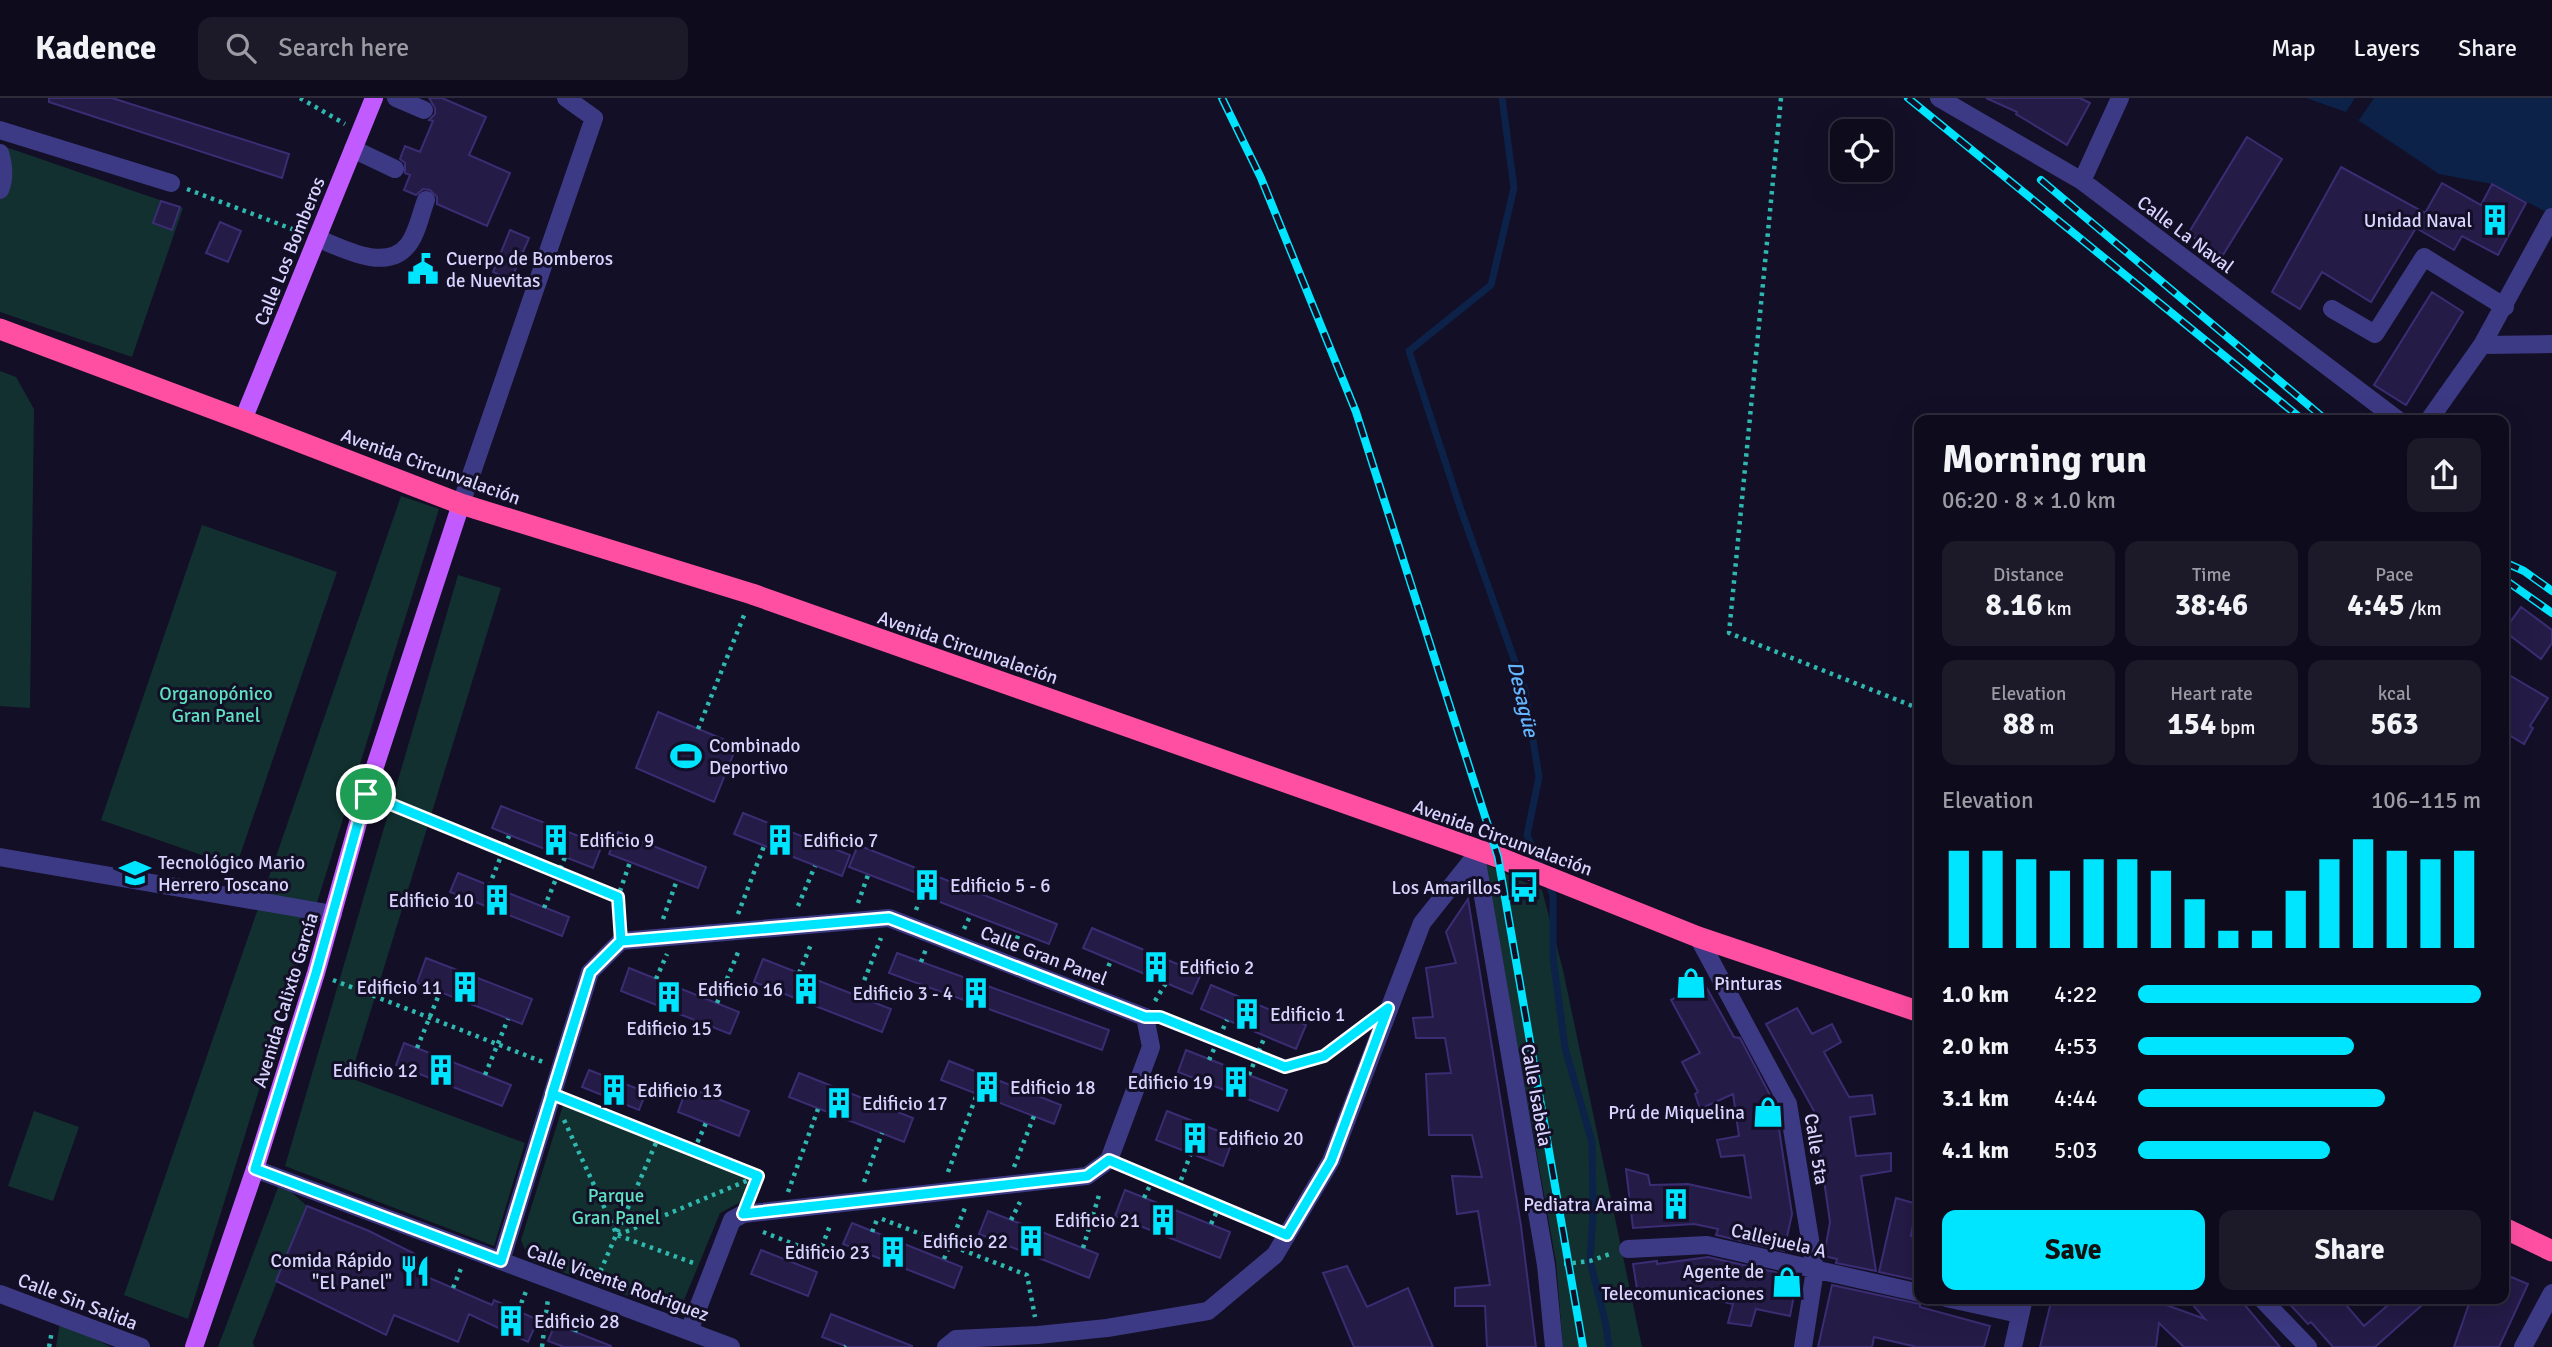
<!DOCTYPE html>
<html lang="en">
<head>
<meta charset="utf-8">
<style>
  body { margin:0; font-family:Signika,sans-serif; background:#1c1929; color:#f1f3f6; height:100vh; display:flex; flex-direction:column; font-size:26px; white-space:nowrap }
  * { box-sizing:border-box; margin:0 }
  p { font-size:23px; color:#9b9ba3 }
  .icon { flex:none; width:38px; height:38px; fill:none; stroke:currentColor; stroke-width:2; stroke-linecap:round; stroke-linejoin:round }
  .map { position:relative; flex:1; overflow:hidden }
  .details { position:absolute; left:1914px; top:317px; width:595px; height:889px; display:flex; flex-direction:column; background:#0e0b1c; border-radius:14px; box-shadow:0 7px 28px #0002,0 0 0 2px #2e2b3b }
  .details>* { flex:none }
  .fabs { position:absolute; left:1830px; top:21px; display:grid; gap:14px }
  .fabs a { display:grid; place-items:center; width:63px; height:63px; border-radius:14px; background:#0e0b1c; box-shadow:0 7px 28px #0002,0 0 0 2px #2e2b3b; font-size:35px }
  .pin { position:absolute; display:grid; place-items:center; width:60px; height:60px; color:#fff; margin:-30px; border:4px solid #fff; border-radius:50%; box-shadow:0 2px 7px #0007 }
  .round { display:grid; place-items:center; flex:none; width:74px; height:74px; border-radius:14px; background:#1c1929 }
  .summary { display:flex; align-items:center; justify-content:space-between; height:119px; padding:0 28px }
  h1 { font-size:38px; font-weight:700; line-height:52px }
  .metrics { display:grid; grid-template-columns:repeat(3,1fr); gap:10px; height:119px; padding:7px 28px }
  .metrics div { display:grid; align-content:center; border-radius:14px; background:#1c1929; text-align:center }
  .metrics b { font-size:30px; font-weight:700 }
  .metrics small { font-size:19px; font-weight:400 }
  .metrics p { font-size:19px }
  .chart { height:196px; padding:14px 28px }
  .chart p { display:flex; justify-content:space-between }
  .chart svg { width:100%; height:126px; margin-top:7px; stroke:#00e5ff; stroke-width:6 }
  .cta { display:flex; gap:14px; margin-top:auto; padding:14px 28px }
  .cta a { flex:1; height:80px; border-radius:14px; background:#00e5ff; color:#111; font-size:28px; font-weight:700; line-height:80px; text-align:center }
  .cta a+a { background:#1c1929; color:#f1f3f6 }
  ul { padding:0 28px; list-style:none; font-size:23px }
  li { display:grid; grid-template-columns:112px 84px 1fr; align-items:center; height:52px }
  li i { height:18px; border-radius:9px; background:#00e5ff }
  header { display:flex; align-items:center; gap:42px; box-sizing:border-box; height:98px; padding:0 35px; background:#0e0b1c; border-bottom:2px solid #2e2b3b }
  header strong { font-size:33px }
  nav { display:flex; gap:38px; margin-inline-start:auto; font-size:24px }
  .search { width:490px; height:63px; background:#1c1929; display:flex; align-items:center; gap:18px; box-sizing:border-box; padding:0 24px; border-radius:14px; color:#9b9ba3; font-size:26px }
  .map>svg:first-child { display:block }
</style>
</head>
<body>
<header>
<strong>Kadence</strong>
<div class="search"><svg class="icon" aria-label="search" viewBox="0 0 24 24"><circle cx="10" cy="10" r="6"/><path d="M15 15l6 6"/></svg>Search here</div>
<nav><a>Map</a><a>Layers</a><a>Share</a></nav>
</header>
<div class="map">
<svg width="2552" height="1249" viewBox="0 0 2552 1249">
  <rect width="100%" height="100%" fill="#130f26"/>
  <path fill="#12302f" d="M0,47L183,110L132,259L0,214Z
    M0,273L16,279L34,311L30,610L0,608Z
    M401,398L439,411L188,1221L124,1197Z
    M202,427L337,474L236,769L101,722Z
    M458,477L501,490L350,980L525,1045L494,1148L285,1068Z
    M1485,766L1542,792L1563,872L1642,1249H1563L1556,1164Z
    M565,1001L758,1078L750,1099L720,1115L682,1207L670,1213L529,1162L521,1142Z
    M34,1013L79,1029L53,1103L8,1088Z
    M280,1084L307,1108L253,1244L254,1249H218Z
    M60,1224L111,1249H56Z"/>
  <path fill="#0c2248" d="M2306,0H2552V117L2492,86L2439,76L2346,14Z"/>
  <path fill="#130f26" d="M2355,0H2374L2359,22L2346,14Z"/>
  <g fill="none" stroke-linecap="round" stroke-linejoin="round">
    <path stroke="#0c2248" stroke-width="7" d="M1502,0L1514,90L1491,187L1409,253L1460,409L1525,592L1539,679L1527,737L1542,771
      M1548,785L1553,797V859L1565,950L1592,1044L1593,1117L1590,1163L1606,1227L1609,1249"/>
  </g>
  <path fill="#241b47" stroke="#3b2d73" stroke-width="2" d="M49,0H112L289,56L282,80L49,4Z
    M429,0H442L486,19L469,57L510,75L487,128L437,106V99L430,92L423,91L416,97L404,92L410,77L405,75V65L400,61L405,48L420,54L433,23L429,22L435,16V10Z
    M1986,0H2080L2090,5L2067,47L2016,16L2017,14Z
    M2247,39L2282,61L2223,157L2188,136Z
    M2341,69L2425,115L2442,85L2481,107L2492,86L2526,105L2498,157L2462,138L2454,152L2416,130L2371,204L2322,174L2300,211L2272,194Z
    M161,103L180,109L172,132L153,125Z
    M220,124L241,133L228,164L206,155Z
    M510,132L529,140L511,182L493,174Z
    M417,164L432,170L425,188L409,182Z
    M2432,194L2463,214L2406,307L2374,287Z
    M2521,509L2552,532V545L2541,561L2504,533Z
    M2504,574L2548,600L2530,628L2533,630L2524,646L2504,634Z
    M658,614L737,647L714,704L636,670Z
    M501,708L602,747L593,770L492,730Z
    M743,715L850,757L842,778L734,736Z
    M618,734L706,769L698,790L609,756Z
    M858,747L1057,826L1049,846L849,769Z
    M458,775L569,819L562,838L450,794Z
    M1468,801L1521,1128L1536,1249H1487L1485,1208H1455V1190L1490,1187L1478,1113L1457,1116L1452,1078L1482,1079L1472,1037H1429L1426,976L1451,975L1445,940H1416L1413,920L1433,919L1426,870L1456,865L1446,834Z
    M1092,830L1201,876L1192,896L1083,850Z
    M897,855L1109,932L1102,952L889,875Z
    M426,860L532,901L522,926L417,885Z
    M763,861L891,911L882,934L754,884Z
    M629,870L739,914L730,936L621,893Z
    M1704,885L1734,939L1740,940L1771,999L1776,1031H1779L1792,1116L1784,1153L1716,1137L1718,1131L1694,1126L1633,1130L1626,1071L1648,1077L1650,1087L1688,1086L1751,1100L1744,1057L1721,1059L1717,1042L1739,1038L1733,996L1700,1011L1695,996L1698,994L1682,964L1700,955L1671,902Z
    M1211,887L1306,927L1296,951L1201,911Z
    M1797,910L1812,936L1832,926L1841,944L1824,954L1849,999L1872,997L1875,1016L1850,1019L1856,1058L1891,1055V1073L1861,1078L1876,1173L1836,1165L1837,1161L1824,1158L1830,1124L1814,1013L1766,926Z
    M404,945L511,987L502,1008L396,967Z
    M1186,952L1287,992L1278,1013L1178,974Z
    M949,963L1061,1007L1054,1026L941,982Z
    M589,972L646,994L639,1012L582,989Z
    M799,975L913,1020L904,1044L789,999Z
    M687,989L749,1013L739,1038L678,1014Z
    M1167,1013L1234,1039L1223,1068L1156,1042Z
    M1125,1092L1230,1134L1220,1160L1115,1118Z
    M1896,1100L1917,1106L1911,1138L1920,1140V1183L1879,1174Z
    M307,1108L369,1133L417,1157L411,1172L492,1207L494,1202L538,1222L528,1244L469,1216L458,1244L394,1217L386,1237L276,1183Z
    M988,1113L1098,1156L1089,1180L979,1136Z
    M852,1125L962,1169L954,1190L843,1146Z
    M761,1152L817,1174L808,1198L751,1176Z
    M1708,1159L1779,1175V1178L1797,1182L1790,1218L1756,1211L1751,1228L1728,1225L1733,1206L1697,1198L1675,1201L1674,1198L1639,1203L1633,1166L1657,1163V1166Z
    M1347,1168L1367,1209L1408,1190L1433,1249H1354L1323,1175Z
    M2504,1176L2528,1186L2499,1249H2454L2471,1200H2504Z
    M1832,1187L1920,1206V1209L1990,1228L1984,1249H1917L1874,1239L1872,1249H1818Z
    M2052,1200H2147L2205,1221L2187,1200H2239L2280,1249H2184L2159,1225L2156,1249H2040Z
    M2284,1200H2340L2364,1228L2396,1200H2430L2375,1249H2333L2311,1224L2308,1226Z
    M831,1216L912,1248V1249H848L822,1239Z
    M555,1226L611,1248V1249H564L548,1243Z"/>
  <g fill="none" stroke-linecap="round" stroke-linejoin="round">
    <path stroke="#2fb8b0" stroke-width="4.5" stroke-dasharray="3.5 5" stroke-linecap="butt" d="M300,0L345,26
      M1781,0L1729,535L1920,611
      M187,91L300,134
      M698,631L745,515
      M382,702L618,799
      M489,788L509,738
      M858,805L868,777
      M798,808L815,768
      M544,810L565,759
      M916,812L922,797
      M738,816L764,748
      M663,821L677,782
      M620,827L618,799L630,764
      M964,831L971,816
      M1014,849L1019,835
      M921,864L926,851
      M799,875L812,844
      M656,881L667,856
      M333,882L543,964
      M1102,884L1111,862
      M858,898L881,840
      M1155,903L1166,885
      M717,905L739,852
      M1164,920L1285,969L1324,958L1359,932
      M417,950L440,894
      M1209,962L1227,922
      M485,977L508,921
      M1249,977L1265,938
      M570,1003L758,1078L751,1096
      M607,1017L613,1001
      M564,1022L617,1137L696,1166
      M694,1052L706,1025
      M1014,1069L1034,1018
      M1126,1069L1270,1129
      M948,1074L977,996
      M864,1084L882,1035
      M1178,1090L1191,1055
      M788,1094L818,1011
      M1144,1100L1153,1081
      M882,1121L1027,1177L1035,1219
      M1011,1122L1020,1104
      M1211,1126L1220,1107
      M763,1134L819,1156L831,1125
      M872,1134L878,1119
      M618,1137L758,1078
      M1083,1150L1100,1094
      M944,1161L965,1110
      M1564,1166L1590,1163L1610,1156
      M597,1181L659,1038
      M453,1190L462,1168
      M518,1213L527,1191
      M575,1234L584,1212
      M49,1249L52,1233
      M542,1249L548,1201
      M845,1249L846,1248"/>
    <path stroke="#3d3a85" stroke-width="18" d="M396,0L424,12
      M1939,0L2082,83L2398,322
      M0,32L171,85
      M353,51L395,71
      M0,55C4,68 5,80 0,92
      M2082,83L2120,0
      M317,140C342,150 386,175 408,147C417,136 421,115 426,102
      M2332,211L2375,236L2424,159L2505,209
      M2482,247L2552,119
      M2429,322L2482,247L2552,246
      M461,406L594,20L566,0
      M1475,752L1546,1167L1554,1249
      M0,759L333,816
      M1698,839L1788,1006L1815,1172L1803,1249
      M255,1071L731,1249
      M1628,1151L1707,1147L1920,1195
      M501,1163L590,874L621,843L889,820L1145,919L1151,949L1109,1062L1087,1078L743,1116L732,1122L689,1233
      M0,1196L141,1249
      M1946,1200L2019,1216
      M2261,1200L2308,1249
      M946,1249L956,1241L1038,1237L1107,1230L1208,1213L1275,1157L1331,1063L1422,825L1476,757
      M2013,1249L2024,1200
      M2523,1249L2552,1195"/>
    <path stroke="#c25bff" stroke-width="18" d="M243,322L374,0
      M194,1249L255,1071L316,875L366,696L461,406"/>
    <path stroke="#ff4fa3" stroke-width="21" d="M0,231L243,322L461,406L752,496L1498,759L1698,839L1920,914
      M2504,1130L2552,1153"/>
    <defs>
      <path id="rail" d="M1222,0L1261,80L1356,314L1498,759L1583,1249
        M1908,0L2303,322
        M2041,82L2326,322
        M2504,464L2524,473L2552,493
        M2504,481L2552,515"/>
    </defs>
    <use href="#rail" stroke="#00e5ff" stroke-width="8"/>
    <use href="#rail" stroke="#130f26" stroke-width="5" stroke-dasharray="16" stroke-linecap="butt"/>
  </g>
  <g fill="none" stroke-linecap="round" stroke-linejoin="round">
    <defs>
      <path id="route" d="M366,696L316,875L255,1071L501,1163L590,874L621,843L889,820L1145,919H1160L1285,969L1324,958L1388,910L1331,1063L1287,1137L1109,1062L1087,1078L743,1116L758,1078L552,996L590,874L621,843L618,799L366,696"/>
    </defs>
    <use href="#route" stroke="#fff" stroke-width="14"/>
    <use href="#route" stroke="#00e5ff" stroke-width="9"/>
  </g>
  <defs>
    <symbol id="building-bare" viewBox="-9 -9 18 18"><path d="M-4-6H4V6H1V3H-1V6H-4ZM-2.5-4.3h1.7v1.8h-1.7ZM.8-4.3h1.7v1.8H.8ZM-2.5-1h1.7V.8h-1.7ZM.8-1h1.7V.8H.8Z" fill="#00e5ff" stroke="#130f26" stroke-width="2.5" paint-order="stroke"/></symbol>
    <symbol id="civic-bare" viewBox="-9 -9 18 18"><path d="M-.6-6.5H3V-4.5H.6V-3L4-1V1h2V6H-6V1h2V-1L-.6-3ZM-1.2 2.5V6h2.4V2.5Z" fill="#00e5ff" stroke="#130f26" stroke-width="2.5" paint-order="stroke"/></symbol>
    <symbol id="stadium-bare" viewBox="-9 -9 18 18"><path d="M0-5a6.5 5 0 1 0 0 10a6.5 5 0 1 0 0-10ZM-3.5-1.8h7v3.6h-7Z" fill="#00e5ff" stroke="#130f26" stroke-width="2.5" paint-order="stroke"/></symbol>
    <symbol id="school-bare" viewBox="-9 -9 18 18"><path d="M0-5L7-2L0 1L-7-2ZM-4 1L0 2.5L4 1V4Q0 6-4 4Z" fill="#00e5ff" stroke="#130f26" stroke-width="2.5" paint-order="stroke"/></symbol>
    <symbol id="bus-bare" viewBox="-9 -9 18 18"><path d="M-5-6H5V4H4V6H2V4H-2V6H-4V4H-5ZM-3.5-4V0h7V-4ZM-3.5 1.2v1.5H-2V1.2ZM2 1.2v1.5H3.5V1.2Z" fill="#00e5ff" stroke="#130f26" stroke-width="2.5" paint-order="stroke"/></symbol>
    <symbol id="shop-bare" viewBox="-9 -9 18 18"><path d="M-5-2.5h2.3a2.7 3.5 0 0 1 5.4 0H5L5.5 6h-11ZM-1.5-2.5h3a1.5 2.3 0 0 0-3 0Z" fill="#00e5ff" stroke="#130f26" stroke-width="2.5" paint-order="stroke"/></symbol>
    <symbol id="restaurant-bare" viewBox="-9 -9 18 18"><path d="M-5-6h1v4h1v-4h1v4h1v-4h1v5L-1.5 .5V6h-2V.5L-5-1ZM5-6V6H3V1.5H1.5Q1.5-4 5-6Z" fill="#00e5ff" stroke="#130f26" stroke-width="2.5" paint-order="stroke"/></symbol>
  </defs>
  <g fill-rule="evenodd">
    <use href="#building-bare" x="2473" y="100" width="44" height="44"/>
    <use href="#civic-bare" x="401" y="149" width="44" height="44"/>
    <use href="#stadium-bare" x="664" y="636" width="44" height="44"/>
    <use href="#building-bare" x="534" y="720" width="44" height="44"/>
    <use href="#building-bare" x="758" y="720" width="44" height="44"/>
    <use href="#school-bare" x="113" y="753" width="44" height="44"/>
    <use href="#building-bare" x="905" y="765" width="44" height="44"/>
    <use href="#bus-bare" x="1502" y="767" width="44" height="44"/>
    <use href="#building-bare" x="475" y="780" width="44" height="44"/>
    <use href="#building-bare" x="1134" y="847" width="44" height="44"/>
    <use href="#shop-bare" x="1669" y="863" width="44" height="44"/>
    <use href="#building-bare" x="443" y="867" width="44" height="44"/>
    <use href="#building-bare" x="784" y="869" width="44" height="44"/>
    <use href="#building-bare" x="954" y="873" width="44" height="44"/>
    <use href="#building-bare" x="647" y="877" width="44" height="44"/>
    <use href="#building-bare" x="1225" y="894" width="44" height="44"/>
    <use href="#building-bare" x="419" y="950" width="44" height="44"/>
    <use href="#building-bare" x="1214" y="962" width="44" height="44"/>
    <use href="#building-bare" x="965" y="967" width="44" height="44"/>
    <use href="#building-bare" x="592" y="970" width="44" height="44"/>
    <use href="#building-bare" x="817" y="983" width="44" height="44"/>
    <use href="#shop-bare" x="1746" y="992" width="44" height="44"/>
    <use href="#building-bare" x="1173" y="1018" width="44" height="44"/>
    <use href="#building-bare" x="1654" y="1084" width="44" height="44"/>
    <use href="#building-bare" x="1141" y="1100" width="44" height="44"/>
    <use href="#building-bare" x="1009" y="1121" width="44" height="44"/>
    <use href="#building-bare" x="871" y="1132" width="44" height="44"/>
    <use href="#restaurant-bare" x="393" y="1151" width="44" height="44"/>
    <use href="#shop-bare" x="1765" y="1162" width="44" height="44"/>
    <use href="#building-bare" x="489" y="1201" width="44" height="44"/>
  </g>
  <g text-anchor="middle" stroke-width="6" stroke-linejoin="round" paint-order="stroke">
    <g font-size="19" fill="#d9d4ff" stroke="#130f26" text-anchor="end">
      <text x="2472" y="129">Unidad Naval</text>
      <text x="446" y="167" text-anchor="start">Cuerpo de Bomberos<tspan x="446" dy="22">de Nuevitas</tspan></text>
      <text x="709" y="654" text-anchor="start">Combinado<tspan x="709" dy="22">Deportivo</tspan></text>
      <text x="579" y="749" text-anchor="start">Edificio 9</text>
      <text x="803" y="749" text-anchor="start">Edificio 7</text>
      <text x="158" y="771" text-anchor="start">Tecnológico Mario<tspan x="158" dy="22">Herrero Toscano</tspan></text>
      <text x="950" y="794" text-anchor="start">Edificio 5 - 6</text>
      <text x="1501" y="796">Los Amarillos</text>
      <text x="474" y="809">Edificio 10</text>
      <text x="1179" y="876" text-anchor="start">Edificio 2</text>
      <text x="1714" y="892" text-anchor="start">Pinturas</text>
      <text x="442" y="896">Edificio 11</text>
      <text x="783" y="898">Edificio 16</text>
      <text x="953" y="902">Edificio 3 - 4</text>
      <text x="1270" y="923" text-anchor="start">Edificio 1</text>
      <text x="669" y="937" text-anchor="middle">Edificio 15</text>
      <text x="418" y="979">Edificio 12</text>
      <text x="1213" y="991">Edificio 19</text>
      <text x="1010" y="996" text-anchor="start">Edificio 18</text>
      <text x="637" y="999" text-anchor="start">Edificio 13</text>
      <text x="862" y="1012" text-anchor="start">Edificio 17</text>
      <text x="1745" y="1021">Prú de Miquelina</text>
      <text x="1218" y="1047" text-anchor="start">Edificio 20</text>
      <text x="1653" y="1113">Pediatra Araima</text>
      <text x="1140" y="1129">Edificio 21</text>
      <text x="1008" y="1150">Edificio 22</text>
      <text x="870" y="1161">Edificio 23</text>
      <text x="392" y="1169">Comida Rápido<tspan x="392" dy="22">"El Panel"</tspan></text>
      <text x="1764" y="1180">Agente de<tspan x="1764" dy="22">Telecomunicaciones</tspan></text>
      <text x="534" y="1230" text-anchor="start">Edificio 28</text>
    </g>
    <g font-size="19" fill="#d9d4ff" stroke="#130f26">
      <text transform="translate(2186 136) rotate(37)" y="7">Calle La Naval</text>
      <text transform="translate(289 153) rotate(-68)" y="7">Calle Los Bomberos</text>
      <text transform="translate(431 368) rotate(20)" y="7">Avenida Circunvalación</text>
      <text transform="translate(968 549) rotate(19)" y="7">Avenida Circunvalación</text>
      <text transform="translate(1503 739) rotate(20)" y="7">Avenida Circunvalación</text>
      <text transform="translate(1044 857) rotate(21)" y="7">Calle Gran Panel</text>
      <text transform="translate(285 902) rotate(-73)" y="7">Avenida Calixto García</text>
      <text transform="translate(1537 997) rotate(80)" y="7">Calle Isabela</text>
      <text transform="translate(1817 1051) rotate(81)" y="7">Calle 5ta</text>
      <text transform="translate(1779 1142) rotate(13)" y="7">Callejuela A</text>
      <text transform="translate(618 1184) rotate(20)" y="7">Calle Vicente Rodriguez</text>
      <text transform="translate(78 1203) rotate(21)" y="7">Calle Sin Salida</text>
    </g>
    <g font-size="19" fill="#5fe0c0" stroke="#130f26">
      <text x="216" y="602">Organopónico<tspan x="216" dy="22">Gran Panel</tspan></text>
      <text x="616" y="1104">Parque<tspan x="616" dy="22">Gran Panel</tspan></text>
    </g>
    <g font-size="21" font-style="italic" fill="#62b6ff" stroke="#130f26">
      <text transform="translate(1523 601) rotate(77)" y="7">Desagüe</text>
    </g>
  </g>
</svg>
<div class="fabs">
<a><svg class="icon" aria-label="locate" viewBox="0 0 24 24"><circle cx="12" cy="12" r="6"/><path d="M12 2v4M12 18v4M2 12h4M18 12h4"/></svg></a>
</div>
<div class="pin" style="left:366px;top:696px;background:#1e9e55"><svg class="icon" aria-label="arrive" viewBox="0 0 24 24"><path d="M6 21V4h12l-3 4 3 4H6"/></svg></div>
<section class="details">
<div class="summary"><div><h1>Morning run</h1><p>06:20 · 8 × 1.0 km</p></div><a class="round"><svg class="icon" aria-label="share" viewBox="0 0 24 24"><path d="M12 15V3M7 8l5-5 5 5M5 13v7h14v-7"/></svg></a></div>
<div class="metrics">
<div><p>Distance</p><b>8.16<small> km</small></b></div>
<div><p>Time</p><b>38:46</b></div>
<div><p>Pace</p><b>4:45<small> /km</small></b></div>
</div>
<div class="metrics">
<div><p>Elevation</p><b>88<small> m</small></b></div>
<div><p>Heart rate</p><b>154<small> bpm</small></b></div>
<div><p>kcal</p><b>563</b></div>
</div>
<div class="chart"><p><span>Elevation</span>106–115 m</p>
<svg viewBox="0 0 160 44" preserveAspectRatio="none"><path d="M5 44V10M15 44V10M25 44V13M35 44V17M45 44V13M55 44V13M65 44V17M75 44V27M85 44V38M95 44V38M105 44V24M115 44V13M125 44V6M135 44V10M145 44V13M155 44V10"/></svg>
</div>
<ul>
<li><b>1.0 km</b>4:22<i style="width:100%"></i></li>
<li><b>2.0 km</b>4:53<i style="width:63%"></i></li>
<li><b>3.1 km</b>4:44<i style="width:72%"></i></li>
<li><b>4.1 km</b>5:03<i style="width:56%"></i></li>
</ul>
<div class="cta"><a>Save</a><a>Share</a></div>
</section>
</div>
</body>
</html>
